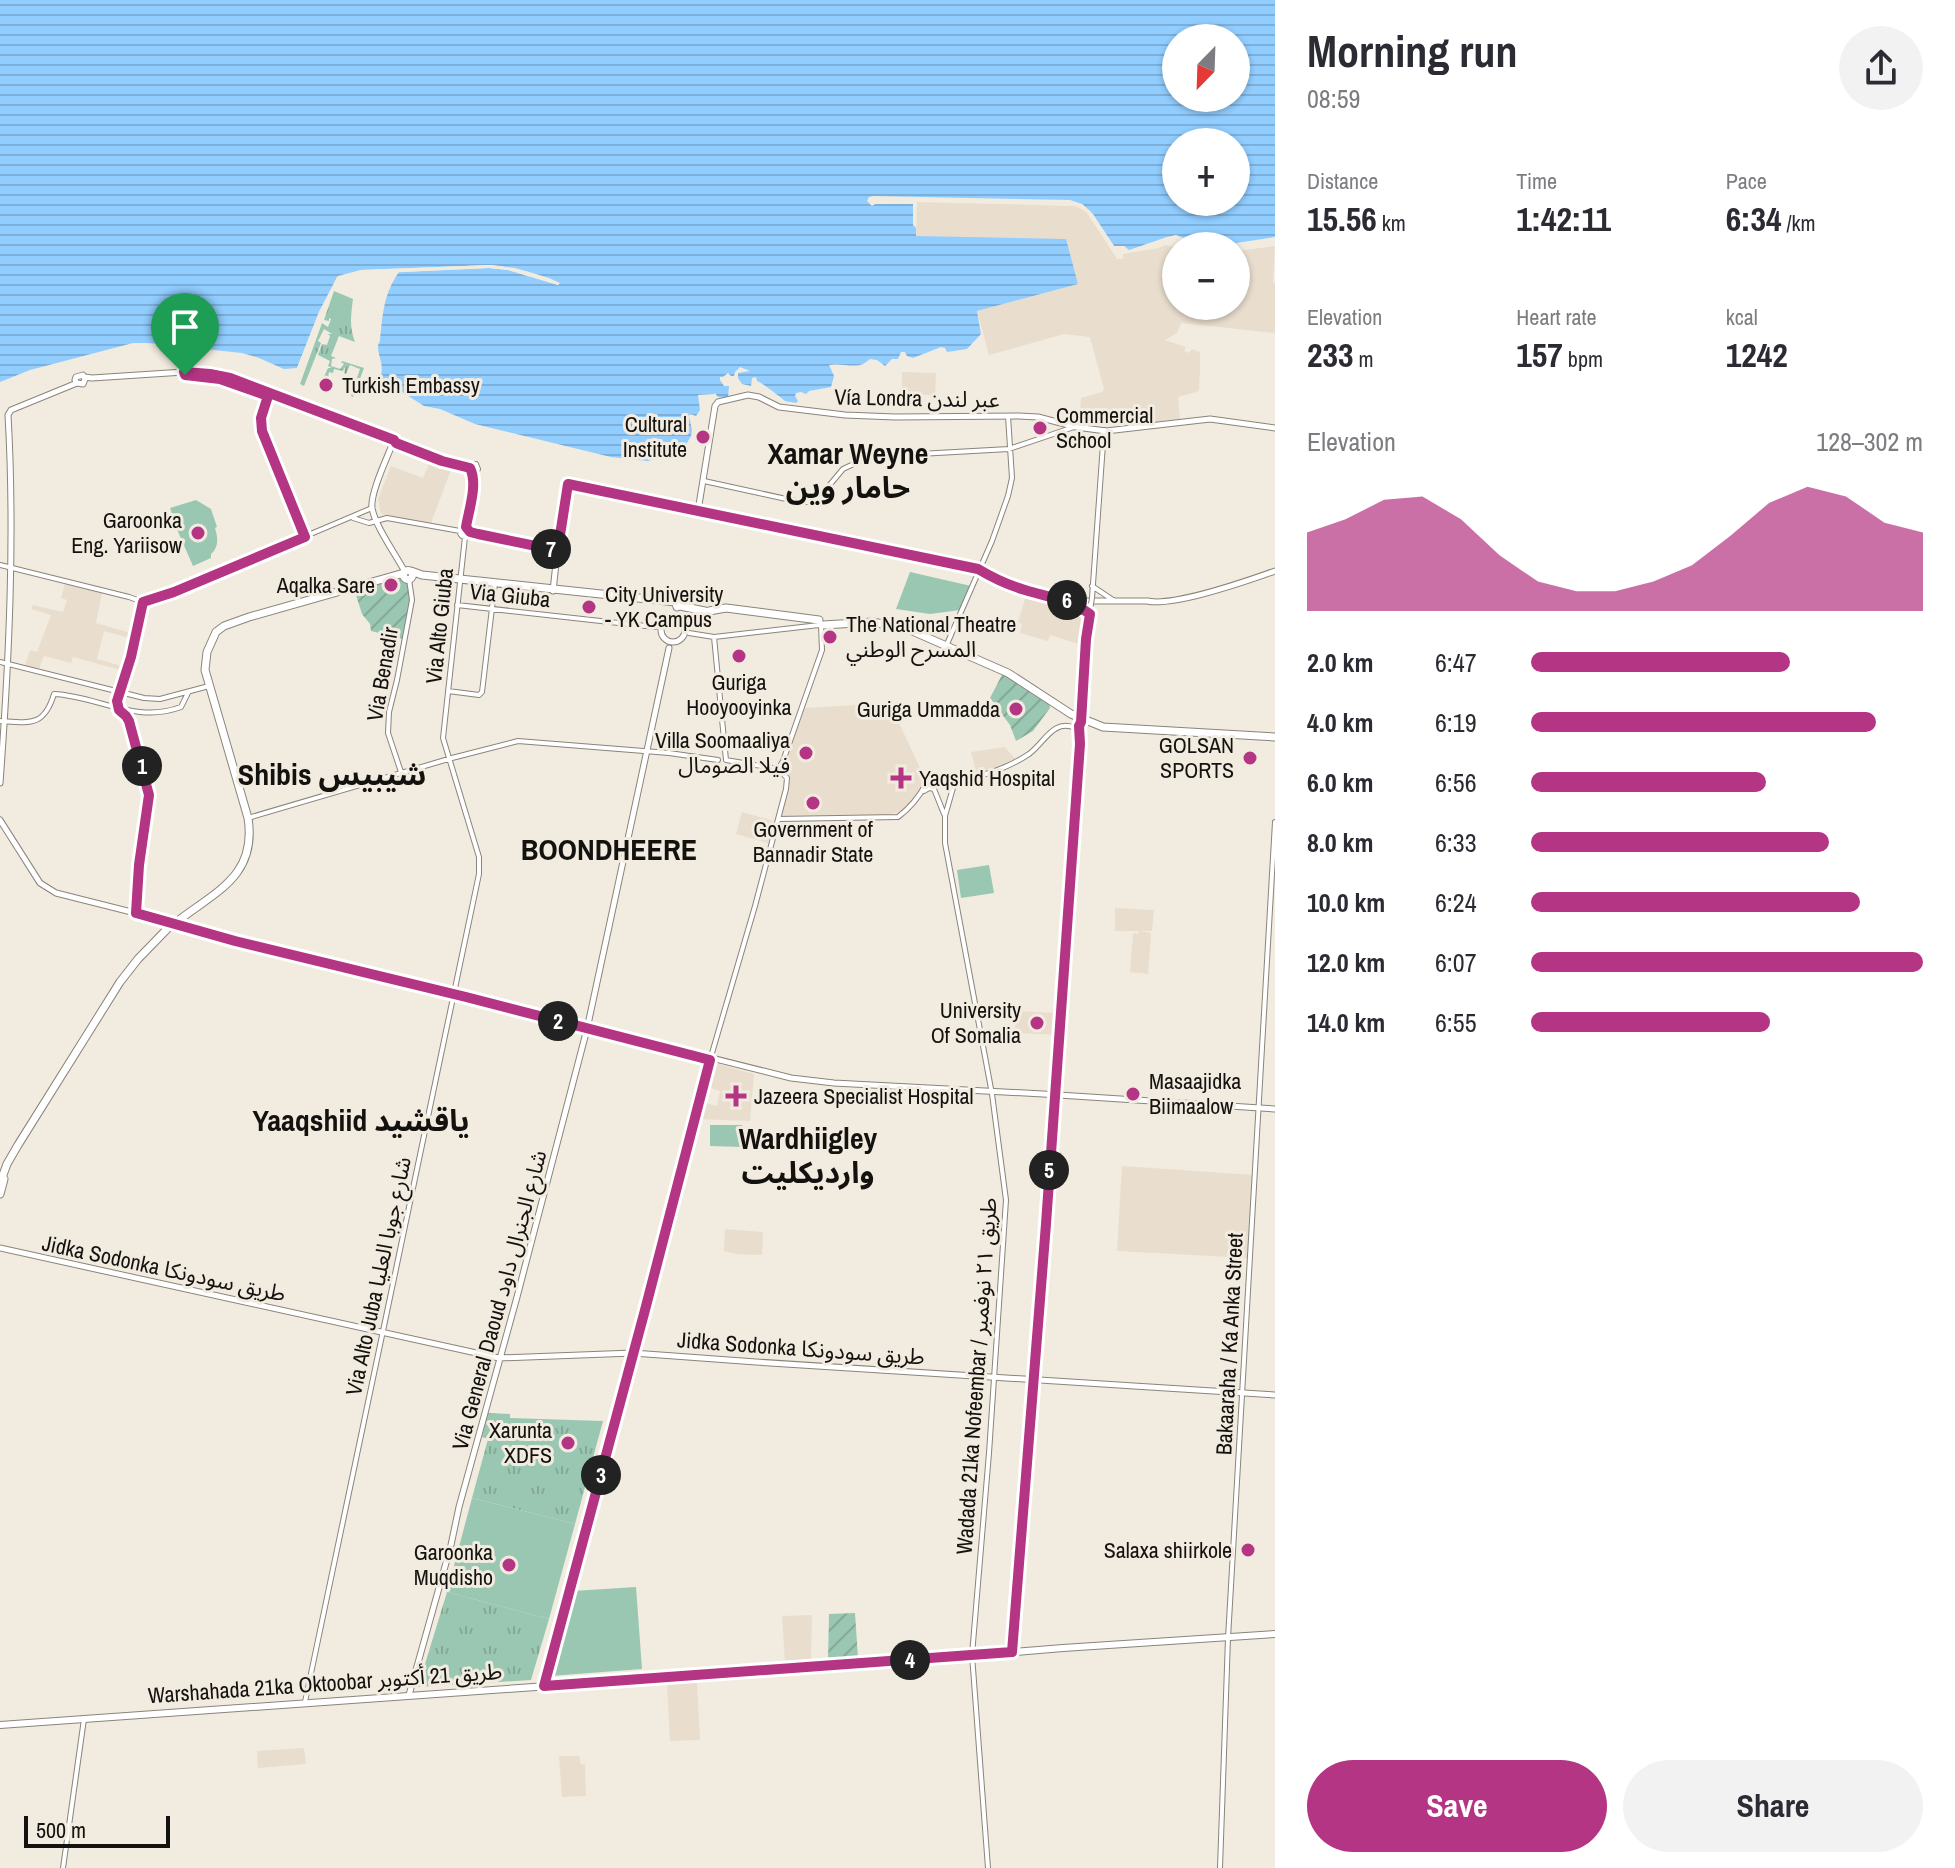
<!DOCTYPE html>
<html lang="en">
<head>
<meta charset="utf-8">
<style>
  body { margin:0; font-family:"Archivo Narrow","Noto Sans Arabic",sans-serif; background:#f2f2f3; color:#2b2b33; height:100vh; display:flex; flex-direction:column; font-size:30px; white-space:nowrap }
  * { box-sizing:border-box; margin:0 }
  p { font-size:26px; color:#7c7c81 }
  .icon { flex:none; width:44px; height:44px; fill:none; stroke:currentColor; stroke-width:2; stroke-linecap:round; stroke-linejoin:round }
  .map { position:relative; flex:1; overflow:hidden }
  .sheet { display:flex; flex-direction:column; background:#fff; width:680px }
  .sheet>* { flex:none }
  .needle { width:52px; rotate:203deg }
  .tools { position:absolute; left:1162px; top:24px; display:grid; gap:16px }
  .tools a { display:grid; place-items:center; width:88px; height:88px; border-radius:50%; background:#fff; box-shadow:0 2px 6px #0004; font-size:40px }
  .scale { position:absolute; left:24px; bottom:20px; width:146px; box-sizing:border-box; padding-left:8px; border:4px solid #14120f; border-top:0; font-size:22px; line-height:28px; white-space:nowrap; color:#14120f; -webkit-text-stroke:6px #f2ebe0; paint-order:stroke }
  .pin { position:absolute; display:grid; place-items:center; width:68px; height:68px; color:#fff; margin:-82px -34px; border-radius:50% 50% 50% 0; rotate:-45deg; box-shadow:0 0 8px #0007 }
  .pin .icon { rotate:45deg }
  .km { position:absolute; width:40px; height:40px; margin:-20px; border-radius:50%; background:#222; color:#fff; font-size:22px; line-height:40px; text-align:center }
  .round { display:grid; place-items:center; flex:none; width:84px; height:84px; border-radius:42px; background:#f2f2f3 }
  .headline { display:flex; align-items:center; justify-content:space-between; height:136px; padding:0 32px }
  h1 { font-size:44px; font-weight:700; line-height:60px }
  .stats { display:grid; grid-template-columns:repeat(3,1fr); gap:12px; height:136px; padding:8px 32px }
  .stats div { display:grid; align-content:center }
  .stats b { font-size:34px; font-weight:700 }
  .stats small { font-size:22px; font-weight:400 }
  .stats p { font-size:22px }
  .chart { height:224px; padding:16px 32px }
  .chart p { display:flex; justify-content:space-between }
  .chart svg { width:100%; height:144px; margin-top:8px; fill:#b43583; opacity:.7 }
  .action { display:flex; gap:16px; margin-top:auto; padding:16px 32px }
  .action a { flex:1; height:92px; border-radius:48px; background:#b43583; color:#fff; font-size:32px; font-weight:700; line-height:92px; text-align:center }
  .action a+a { background:#f2f2f3; color:#2b2b33 }
  ul { padding:0 32px; list-style:none; font-size:26px }
  li { display:grid; grid-template-columns:128px 96px 1fr; align-items:center; height:60px }
  li i { height:20px; border-radius:10px; background:#b43583 }
  main { display:flex; flex:1; min-height:0 }
  .map>svg:first-child { display:block }
</style>
</head>
<body>
<main>
<div class="map">
<svg width="1275" height="1868" viewBox="0 0 1275 1868">
  <defs>
    <pattern id="grass-tufts" width="24" height="20" patternUnits="userSpaceOnUse" patternTransform="scale(2)"><rect width="24" height="20" fill="#9ac7b1"/><path d="M3 7l-1-3M5 7V3M7 7l1-3M15 17l-1-3M17 17v-4M19 17l1-3" fill="none" stroke="#84aa97"/></pattern>
    <pattern id="garden-furrows" width="10" height="10" patternUnits="userSpaceOnUse" patternTransform="scale(2)"><rect width="10" height="10" fill="#9ac7b1"/><path d="M-1 1l2-2M0 10L10 0M9 11l2-2" fill="none" stroke="#84aa97"/></pattern>
    <pattern id="water-rules" width="6" height="5" patternUnits="userSpaceOnUse" patternTransform="scale(2)"><rect width="6" height="5" fill="#91cdff"/><path d="M0 2.5h6" fill="none" stroke="#7cafd9"/></pattern>
  </defs>
  <rect width="100%" height="100%" fill="#f2ebe0"/>
  <path fill="#e9decd" d="M917,202L1075,206L1083,209L1089,215L1117,259H1123V254L1159,248L1165,245L1176,247V306H1236V251L1275,246L1273,282L1275,284V333L1181,323L1177,333L1165,340L1186,347L1184,351L1189,353L1192,349L1200,352V370L1199,391L1178,397L1180,419L1143,423L1100,425L1098,423L1079,424L1081,398L1102,392L1104,389L1090,337L1064,334L989,355L977,311L1077,284L916,236Z
    M902,372L936,373L935,395H902Z
    M431,459L452,467L431,523L387,516L381,514L378,499L391,466L423,478Z
    M65,584L102,593L96,623L134,634L133,639L104,631L97,659L125,667L124,671L73,657L71,663L44,656L39,669L25,666L30,650L37,652L51,615L31,609L33,605L63,612L67,600L61,598Z
    M1027,592L1068,603V607L1088,614L1085,646L1050,635L1048,641L1020,633L1022,624L1018,622Z
    M874,704L893,710L920,768L922,789L905,809L889,815L780,817L786,801L790,744L802,708Z
    M1005,747L1016,760L998,768L977,774L971,752Z
    M742,812L774,821L768,843L736,834Z
    M1115,908L1154,910L1152,931H1140L1151,933L1148,974L1130,972L1133,933L1138,934L1139,931H1115Z
    M1016,1011L1059,1013L1058,1035L1015,1033Z
    M711,1062L754,1074L750,1121L697,1119L701,1102L717,1106L720,1091L705,1086Z
    M1122,1166L1254,1175L1248,1258L1117,1251Z
    M725,1229L763,1232L762,1255L736,1254L724,1251Z
    M812,1615L811,1661L785,1663L782,1616Z
    M697,1681L700,1740L670,1741L667,1683Z
    M304,1748L306,1764L258,1768L257,1751Z
    M559,1756H579L581,1765L585,1764L586,1796L562,1797Z"/>
  <path fill="url(#grass-tufts)" d="M334,291L353,299C351,314 349,327 355,342L339,336L331,356L336,358L332,359L331,366L340,369L344,364L341,362L342,361L364,368L353,397L351,396L360,369L350,365L346,374L344,373L346,365L343,371L334,369L333,373L329,372L328,377L330,378V381L323,379L328,368H332L328,366L330,361L318,355L322,344L327,345L330,336L328,334H332L324,329L318,341L321,343L304,386L300,384L322,323L328,327L331,319L329,318V321L324,320Z
    M488,1413L510,1414V1418L603,1421L575,1524L472,1498L488,1439L482,1437Z
    M447,1592L549,1619L531,1680L418,1687Z"/>
  <path fill="#9ac7b1" d="M196,500L211,509L217,527L215,528C218,538 219,547 211,554V558L193,566L172,518L173,517L170,508Z
    M910,572L971,586L960,610L930,614L896,609Z
    M989,865L994,893L961,898L957,870Z
    M710,1125H742V1147L710,1146Z
    M472,1498L575,1524L549,1619L447,1592Z
    M636,1587L642,1669L550,1676L573,1591Z"/>
  <path fill="url(#garden-furrows)" d="M404,579L408,580L410,597L403,639L371,631L370,624L362,614L355,592L392,580Z
    M1003,673L1049,701L1050,708L1033,731L1016,741L1010,725L990,698Z
    M855,1613L858,1658L828,1660L829,1614Z"/>
  <path fill="url(#water-rules)" fill-rule="evenodd" d="M0,0H1275V237L1217,246H1184V238L1176,235L1167,237L1129,250L1124,246H1114L1093,214L1082,204L868,198L873,205L875,204H913V225L916,228V236L1066,239L1078,284L977,311L981,334L967,349L947,352L945,348L941,347L913,358L907,356L905,352H901L898,359H892L885,366L877,360L870,359C867,361 864,364 860,365C851,367 839,363 829,365L834,376L831,387L809,391L806,394L801,392L796,393L795,396L798,401L796,403L785,401C782,398 761,382 757,381L756,377L752,378L751,386L742,384L738,378V373L750,371L740,367L735,372L734,376H731L728,373L723,377H720V380L724,386H729L728,398L718,397L715,393L714,394L698,395L700,410L696,416L690,414L689,416L692,430L691,436L684,448L669,455L648,461L611,457L475,424L440,409L424,406L380,378C385,364 378,358 378,346C378,344 380,342 380,340C383,314 383,295 399,272L489,268L508,270L558,285L559,283C537,273 514,267 490,265L361,270L337,277L319,312L297,368L284,369L259,358L242,353L149,343H133L30,370L0,382ZM1176,38H1236V98H1176ZM1176,142H1236V202H1176Z"/>
  <path fill="#f2ebe0" d="M873,196L1070,200L1082,204L1090,211L1114,246H1124L1127,249L1125,253L1123,251L1111,249L1087,213L1080,208L1070,204L873,201L875,204L872,206L867,201L869,197Z
    M490,265L515,268L549,278L560,283L558,285L508,270L489,268L362,274L346,279L344,277H340L320,313L299,369L297,368L319,312L338,276L361,270Z"/>
  <g fill="none" stroke-linecap="round" stroke-linejoin="round">
    <defs>
      <path id="tertiary" d="M269,393L261,415L262,431L305,536
        M393,442L442,461L471,469
        M476,464L478,469L474,472L471,466Z
        M704,481L800,502H809L817,500L843,469L860,461L919,454L1009,449L1074,427
        M353,518L369,523L387,518L460,531
        M460 532a5 5 0 1 1 10 0a5 5 0 1 1-10 0Z
        M466,527L473,479V471
        M470,532L555,550
        M0,565L129,597L143,602
        M1092,586L1113,600
        M1092,598L1104,430
        M1068,601L1090,614
        M143,602L174,592L372,508
        M457,605L655,627L661,625
        M689,633L714,637L819,625
        M947,644L992,541L1008,496L1012,478L1008,416
        M0,662L144,698L160,699L209,686
        M448,691L479,695L482,692L495,583
        M1080,719L1086,639L1091,604
        M0,721C30,723 44,727 54,694C98,696 135,724 181,707L188,693
        M778,769L783,761L822,650L821,626
        M401,772L388,733L389,712L397,680L412,600L409,579
        M955,781L945,816V843L992,1094L1006,1200L989,1453L972,1655L988,1868
        M924,791L929,788L934,789L944,814
        M248,818L452,758L518,741L669,753L718,760
        M778,819L898,817C910,808 919,797 926,784C961,782 999,774 1029,754C1044,743 1054,718 1075,728L1079,726
        M136,913L139,865L149,795L133,736L127,718L119,710L117,701L131,657L143,602
        M1012,1652L1046,1224L1080,744L1079,726
        M544,1686L643,1318L710,1060L755,906L786,789L787,778L778,769L726,760L714,637
        M305,1702L479,874V857L443,738L465,537
        M63,1868L84,1719
        M1220,1868L1228,1638L1275,822"/>
      <path id="secondary" d="M85,377L92,378L184,372L220,376L394,440C388,456 370,493 372,508C375,526 396,555 405,572
        M698,511L715,406L718,402L748,395L759,397L779,407L845,415L895,417L1019,416L1038,417L1076,427L1106,431L1210,419L1275,428
        M556,548L560,549L559,553L555,552Z
        M558,548L568,484L978,569L996,579L1021,589L1068,601H1147C1174,607 1247,581 1275,571
        M553,591L557,554
        M661 630a12 12 0 1 1 24 0a12 12 0 1 1-24 0Z
        M0,783C9,661 15,537 8,415L11,410L77,383L83,384L85,379L83,375L76,377L75,380L77,383
        M0,820L40,883L56,893L791,1078L834,1083L1043,1094L1275,1109
        M0,1248L499,1358L633,1353L756,1362L1275,1395
        M409,1695L451,1545L459,1507L517,1297L587,1029L669,648"/>
      <path id="primary" d="M0,1725L942,1658L1063,1648L1275,1634"/>
      <path id="trunk" d="M403.5 575a4.5 4.5 0 1 1 9 0a4.5 4.5 0 1 1-9 0Z
        M411,571L422,575L676,602
        M680,606L677,607L676,603L679,602L680,606L705,611
        M709,611L726,608L819,620
        M823,625L873,622L910,630L1008,673L1071,714L1103,727L1275,737
        M216,632L224,626L249,617L404,573
        M0,1183L7,1164L18,1145L120,982L138,959L172,924L179,920C217,891 257,875 248,818L205,670L207,652L216,632
        M0,1194L4,1179"/>
    </defs>
    <use href="#tertiary" stroke="#8a847a" stroke-width="6"/>
    <use href="#secondary" stroke="#8a847a" stroke-width="7"/>
    <use href="#primary" stroke="#8a847a" stroke-width="8"/>
    <use href="#trunk" stroke="#8a847a" stroke-width="9"/>
    <use href="#tertiary" stroke="#fff" stroke-width="4"/>
    <use href="#secondary" stroke="#fff" stroke-width="5"/>
    <use href="#primary" stroke="#fff" stroke-width="6"/>
    <use href="#trunk" stroke="#fff" stroke-width="7"/>
    <defs>
      <path id="tertiary-bridge" d="M1091,604L1092,598"/>
    </defs>
    <use href="#tertiary-bridge" stroke="#8a847a" stroke-width="6" stroke-linecap="butt"/>
    <use href="#tertiary-bridge" stroke="#fff" stroke-width="4"/>
  </g>
  <g fill="none" stroke-linecap="round" stroke-linejoin="round">
    <defs>
      <path id="route" d="M184,372L210,374L230,378L394,440L396,443L442,461L470,468C478,484 469,509 466,527L470,532L478,534L555,550L558,548L568,484L978,569C993,578 1008,585 1025,590C1048,597 1070,600 1090,614L1086,639L1081,722L1079,726L1080,744L1046,1224L1012,1652L544,1686L645,1310L710,1060L466,997L235,941L136,913L139,865L149,795L129,721L126,716L119,710L117,701L131,657L143,602L174,592L305,537L262,431L261,418L268,396L220,379L185,375Z"/>
    </defs>
    <use href="#route" stroke="#fff" stroke-width="16"/>
    <use href="#route" stroke="#b43583" stroke-width="10"/>
  </g>
  <g fill="#b43583" stroke="#f2ebe0" stroke-width="3">
    <circle cx="326" cy="385" r="8"/>
    <circle cx="1040" cy="428" r="8"/>
    <circle cx="703" cy="437" r="8"/>
    <circle cx="198" cy="533" r="8"/>
    <circle cx="391" cy="585" r="8"/>
    <circle cx="589" cy="607" r="8"/>
    <circle cx="830" cy="637" r="8"/>
    <circle cx="739" cy="656" r="8"/>
    <circle cx="1016" cy="709" r="8"/>
    <circle cx="806" cy="753" r="8"/>
    <circle cx="1250" cy="758" r="8"/>
    <path d="M897 766h8v8h8v8h-8v8h-8v-8h-8v-8h8z"/>
    <circle cx="813" cy="803" r="8"/>
    <circle cx="1037" cy="1023" r="8"/>
    <circle cx="1133" cy="1094" r="8"/>
    <path d="M732 1084h8v8h8v8h-8v8h-8v-8h-8v-8h8z"/>
    <circle cx="568" cy="1443" r="8"/>
    <circle cx="1248" cy="1550" r="8"/>
    <circle cx="509" cy="1565" r="8"/>
  </g>
  <g text-anchor="middle" stroke-width="6" stroke-linejoin="round" paint-order="stroke">
    <g font-size="22" fill="#14120f" stroke="#f2ebe0" text-anchor="end">
      <text x="342" y="393" text-anchor="start">Turkish Embassy</text>
      <text x="1056" y="423" text-anchor="start">Commercial<tspan x="1056" dy="25">School</tspan></text>
      <text x="687" y="432">Cultural<tspan x="687" dy="25">Institute</tspan></text>
      <text x="182" y="528">Garoonka<tspan x="182" dy="25">Eng. Yariisow</tspan></text>
      <text x="375" y="593">Aqalka Sare</text>
      <text x="605" y="602" text-anchor="start">City University<tspan x="605" dy="25">- YK Campus</tspan></text>
      <text x="846" y="632" text-anchor="start">The National Theatre<tspan x="846" dy="25">المسرح الوطني</tspan></text>
      <text x="739" y="690" text-anchor="middle">Guriga<tspan x="739" dy="25">Hooyooyinka</tspan></text>
      <text x="1000" y="717">Guriga Ummadda</text>
      <text x="790" y="748">Villa Soomaaliya<tspan x="790" dy="25">فيلا الصومال</tspan></text>
      <text x="1234" y="753">GOLSAN<tspan x="1234" dy="25">SPORTS</tspan></text>
      <text x="919" y="786" text-anchor="start">Yaqshid Hospital</text>
      <text x="813" y="837" text-anchor="middle">Government of<tspan x="813" dy="25">Bannadir State</tspan></text>
      <text x="1021" y="1018">University<tspan x="1021" dy="25">Of Somalia</tspan></text>
      <text x="1149" y="1089" text-anchor="start">Masaajidka<tspan x="1149" dy="25">Biimaalow</tspan></text>
      <text x="754" y="1104" text-anchor="start">Jazeera Specialist Hospital</text>
      <text x="552" y="1438">Xarunta<tspan x="552" dy="25">XDFS</tspan></text>
      <text x="1232" y="1558">Salaxa shiirkole</text>
      <text x="493" y="1560">Garoonka<tspan x="493" dy="25">Muqdisho</tspan></text>
    </g>
    <g font-size="22" fill="#14120f" stroke="#f2ebe0">
      <text transform="translate(917 398) rotate(1)" y="8">Vía Londra عبر لندن</text>
      <text transform="translate(510 595) rotate(6)" y="8">Via Giuba</text>
      <text transform="translate(439 626) rotate(-84)" y="8">Via Alto Giuba</text>
      <text transform="translate(382 674) rotate(-80)" y="8">Via Benadir</text>
      <text transform="translate(164 1268) rotate(12)" y="8">Jidka Sodonka طريق سودونكا</text>
      <text transform="translate(378 1276) rotate(-78)" y="8">Via Alto Juba شارع جوبا العليا</text>
      <text transform="translate(499 1300) rotate(-75)" y="8">Via General Daoud شارع الجنرال داود</text>
      <text transform="translate(1229 1344) rotate(-87)" y="8">Bakaaraha / Ka Anka Street</text>
      <text transform="translate(801 1348) rotate(4)" y="8">Jidka Sodonka طريق سودونكا</text>
      <text transform="translate(976 1376) rotate(-86)" y="8">Wadada 21ka Nofeembar / طريق ٢١ نوفمبر</text>
      <text transform="translate(325 1683) rotate(-4)" y="8">Warshahada 21ka Oktoobar طريق 21 أكتوبر</text>
    </g>
    <g font-size="30" font-weight="bold" fill="#14120f" stroke="#f2ebe0">
      <text x="848" y="464">Xamar Weyne<tspan x="848" dy="34">حامار وين</tspan></text>
      <text x="332" y="785">Shibis شيبيس</text>
      <text x="609" y="860">BOONDHEERE</text>
      <text x="361" y="1131">Yaaqshiid ياقشيد</text>
      <text x="808" y="1149">Wardhiigley<tspan x="808" dy="34">وارديكليت</tspan></text>
    </g>
  </g>
</svg>
<div class="tools">
<a><svg class="needle" viewBox="-14 -14 28 28"><path d="M0-13l5 13h-10z" fill="#e53935"/><path d="M0 13l5-13h-10z" fill="#7c7c81"/></svg></a>
<a>+</a>
<a>−</a>
</div>
<div class="scale">500 m</div>
<div class="pin" style="left:185px;top:375px;background:#1e9e55"><svg class="icon" aria-label="arrive" viewBox="0 0 24 24"><path d="M6 21V4h12l-3 4 3 4H6"/></svg></div>
<b class="km" style="left:142px;top:766px">1</b>
<b class="km" style="left:558px;top:1021px">2</b>
<b class="km" style="left:601px;top:1475px">3</b>
<b class="km" style="left:910px;top:1660px">4</b>
<b class="km" style="left:1049px;top:1170px">5</b>
<b class="km" style="left:1067px;top:600px">6</b>
<b class="km" style="left:551px;top:549px">7</b>
</div>
<section class="sheet">
<div class="headline"><div><h1>Morning run</h1><p>08:59</p></div><a class="round"><svg class="icon" aria-label="share" viewBox="0 0 24 24"><path d="M12 15V3M7 8l5-5 5 5M5 13v7h14v-7"/></svg></a></div>
<div class="stats">
<div><p>Distance</p><b>15.56<small> km</small></b></div>
<div><p>Time</p><b>1:42:11</b></div>
<div><p>Pace</p><b>6:34<small> /km</small></b></div>
</div>
<div class="stats">
<div><p>Elevation</p><b>233<small> m</small></b></div>
<div><p>Heart rate</p><b>157<small> bpm</small></b></div>
<div><p>kcal</p><b>1242</b></div>
</div>
<div class="chart"><p><span>Elevation</span>128–302 m</p>
<svg viewBox="0 0 160 44" preserveAspectRatio="none"><path d="M0 44V20L10 16L20 10L30 9L40 16L50 27L60 35L70 38L80 38L90 35L100 30L110 21L120 11L130 6L140 9L150 17L160 20V44z"/></svg>
</div>
<ul>
<li><b>2.0 km</b>6:47<i style="width:66%"></i></li>
<li><b>4.0 km</b>6:19<i style="width:88%"></i></li>
<li><b>6.0 km</b>6:56<i style="width:60%"></i></li>
<li><b>8.0 km</b>6:33<i style="width:76%"></i></li>
<li><b>10.0 km</b>6:24<i style="width:84%"></i></li>
<li><b>12.0 km</b>6:07<i style="width:100%"></i></li>
<li><b>14.0 km</b>6:55<i style="width:61%"></i></li>
</ul>
<div class="action"><a>Save</a><a>Share</a></div>
</section>
</main>
</body>
</html>
